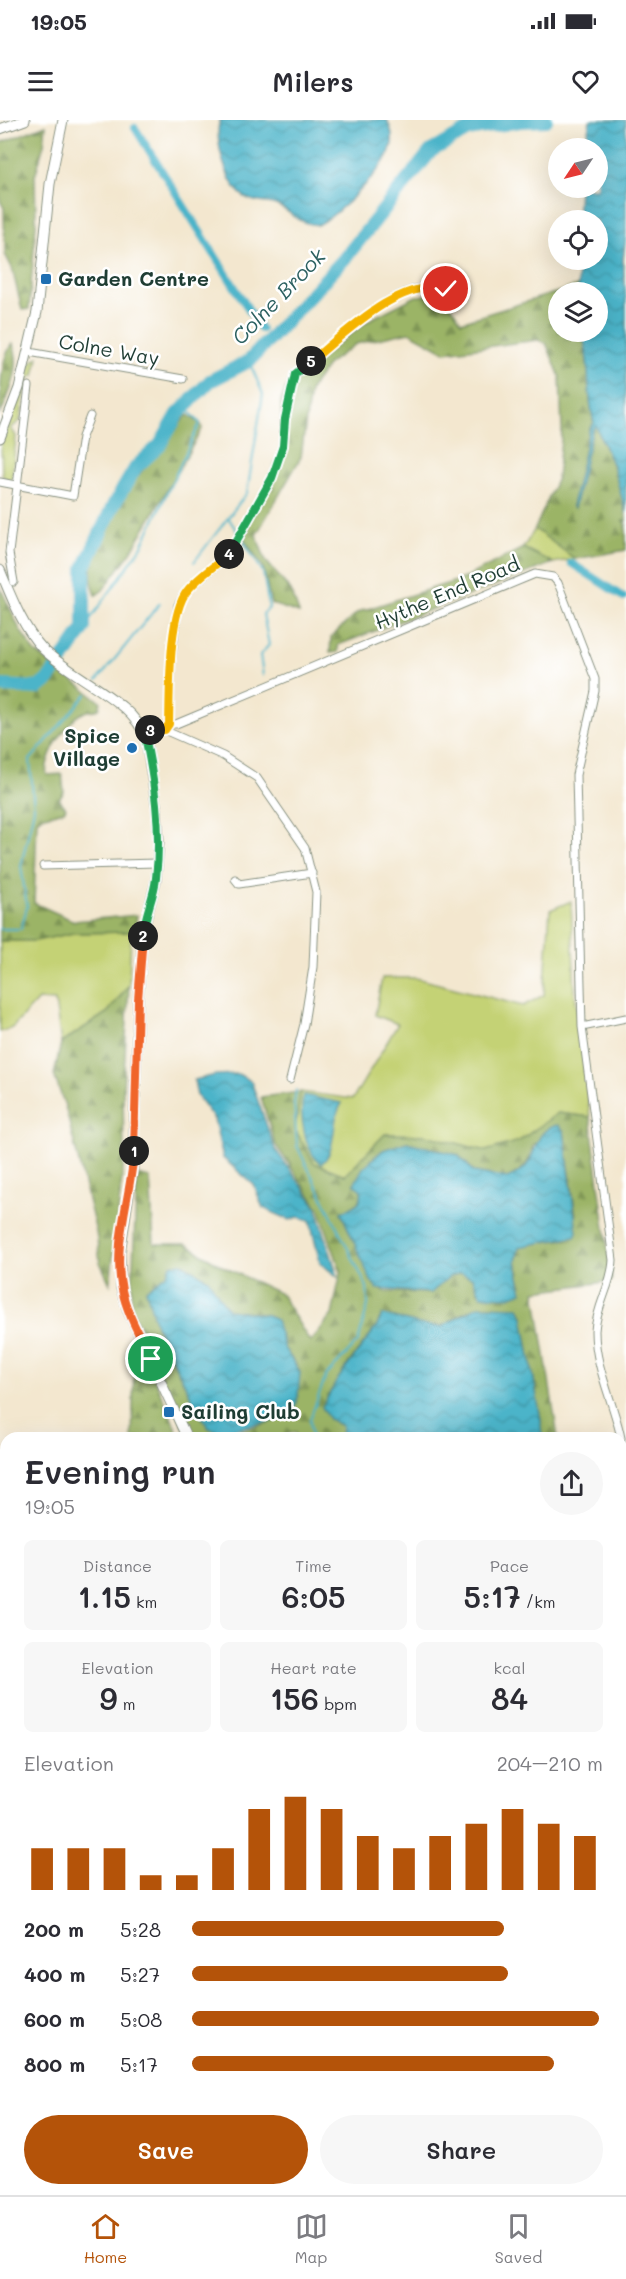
<!DOCTYPE html>
<html lang="en">
<head>
<meta charset="utf-8">
<style>
  body { margin:0; font-family:Mali,sans-serif; background:#f7f7f7; color:#2b2b33; height:100vh; display:flex; flex-direction:column; font-size:22px; white-space:nowrap }
  * { box-sizing:border-box; margin:0 }
  p { font-size:20px; color:#7c7c81 }
  .icon { flex:none; width:33px; height:33px; fill:none; stroke:currentColor; stroke-width:2; stroke-linecap:round; stroke-linejoin:round }
  .map { position:relative; flex:1; overflow:hidden }
  .side { position:absolute; left:0px; top:1312px; width:627px; height:764px; display:flex; flex-direction:column; background:#fff; border-radius:18px 18px 0 0; box-shadow:0 6px 24px #0002 }
  .side>* { flex:none }
  .needle { width:39px; rotate:235deg }
  .buttons { position:absolute; left:548px; top:18px; display:grid; gap:12px }
  .buttons a { display:grid; place-items:center; width:60px; height:60px; border-radius:50%; background:#fff; box-shadow:0 6px 24px #0002; font-size:30px }
  .pin { position:absolute; display:grid; place-items:center; width:51px; height:51px; color:#fff; margin:-26px; border:3px solid #fff; border-radius:50%; box-shadow:0 2px 6px #0007 }
  .km { position:absolute; width:30px; height:30px; margin:-15px; border-radius:50%; background:#222; color:#fff; font-size:16px; line-height:30px; text-align:center }
  .round { display:grid; place-items:center; flex:none; width:63px; height:63px; border-radius:32px; background:#f7f7f7 }
  .overview { display:flex; align-items:center; justify-content:space-between; height:102px; padding:0 24px }
  h1 { font-size:33px; font-weight:600; line-height:45px }
  .figures { display:grid; grid-template-columns:repeat(3,1fr); gap:9px; height:102px; padding:6px 24px }
  .figures div { display:grid; align-content:center; border-radius:9px; background:#f7f7f7; text-align:center }
  .figures b { font-size:30px; font-weight:600 }
  .figures small { font-size:16px; font-weight:400 }
  .figures p { font-size:16px }
  .chart { height:168px; padding:12px 24px }
  .chart p { display:flex; justify-content:space-between }
  .chart svg { width:100%; height:108px; margin-top:6px; stroke:#b45309; stroke-width:6 }
  .primary-button { display:flex; gap:12px; margin-top:auto; padding:12px 24px }
  .primary-button a { flex:1; height:69px; border-radius:36px; background:#b45309; color:#fff; font-size:24px; font-weight:600; line-height:69px; text-align:center }
  .primary-button a+a { background:#f7f7f7; color:#2b2b33 }
  ul { padding:0 24px; list-style:none; font-size:20px }
  li { display:grid; grid-template-columns:96px 72px 1fr; align-items:center; height:45px }
  li i { height:15px; border-radius:8px; background:#b45309 }
  .status { display:flex; justify-content:space-between; align-items:center; height:42px; padding:0 30px; background:#fff; direction:ltr }
  .status svg { height:16px; fill:currentColor }
  header { display:flex; justify-content:space-between; align-items:center; height:78px; padding:0 24px; background:#fff; font-size:27px; font-weight:600 }
  .dock { display:flex; justify-content:space-around; align-items:center; height:84px; border-top:2px solid #e1e1e2; background:#fff; font-size:16px; color:#7c7c81 }
  .dock a { display:grid; justify-items:center; gap:3px }
  .dock .current { color:#b45309 }
  .map>svg:first-child { display:block }
</style>
</head>
<body>
<div class="status"><b>19:05</b><svg viewBox="0 0 49 12"><path d="M0 12V9h3v3zM5 12V6h3v6zM10 12V3h3v9zM15 12V0h3v12zM26 1h20v11H26zM47 4h2v5h-2z"/></svg></div>
<header><svg class="icon" aria-label="menu" viewBox="0 0 24 24"><path d="M4 6h16M4 12h16M4 18h16"/></svg>Milers<svg class="icon" aria-label="heart" viewBox="0 0 24 24"><path d="M12 20l-8-8c-3-5 5-10 8-4 3-6 11-1 8 4z"/></svg></header>
<div class="map">
<svg width="626" height="2075" viewBox="0 0 626 2075">
  <defs>
    <pattern id="forest-firs" width="22" height="20" patternUnits="userSpaceOnUse" patternTransform="scale(1.5)"><rect width="22" height="20" fill="#9bb466"/><path d="M5 1l3.5 6h-7zM16 11l3.5 6h-7z" fill="#7e9455"/></pattern>
    <pattern id="water-waves" width="16" height="10" patternUnits="userSpaceOnUse" patternTransform="scale(1.5)"><rect width="16" height="10" fill="#4bb4c9"/><path d="M0 5q4-4 8 0t8 0" fill="none" stroke="#3e94a4"/></pattern>
  </defs>
  <rect width="100%" height="100%" fill="#fff"/>
  <filter id="ink" filterUnits="userSpaceOnUse"><feTurbulence type="fractalNoise" baseFrequency=".0167" numOctaves="2"/><feDisplacementMap in="SourceGraphic" scale="12" xChannelSelector="R" yChannelSelector="G"/><feConvolveMatrix kernelMatrix="1 2 1 2 8 2 1 2 1" color-interpolation-filters="sRGB"/></filter>
  <filter id="wash" filterUnits="userSpaceOnUse"><feTurbulence type="fractalNoise" baseFrequency=".008" numOctaves="4" result="noise"/><feDisplacementMap in="SourceGraphic" scale="24" xChannelSelector="R" yChannelSelector="G"/><feGaussianBlur stdDeviation="1.35" result="paint"/><feColorMatrix in="noise" values="0 0 0 0 0 0 0 0 0 0 0 0 0 0 0 0 0 1.4 0 .05"/><feComposite in="paint" operator="in"/></filter>
  <g filter="url(#wash)">
    <rect width="100%" height="100%" fill="#f3e7cf"/>
    <path fill="#c4d274" stroke="#728854" stroke-width="1.5" fill-rule="evenodd" d="M38,237L34,256H30L26,265L20,301L11,308L16,316L12,358L8,361L2,355L1,321L31,242Z
      M535,409L575,439L553,443L523,428Z
      M571,781L575,873L590,997L558,993L519,1021L486,1031L426,1015L385,1014L345,1055L314,1043L295,1009L301,972L353,979L398,904L375,895L382,858H416L523,886L544,875L550,790ZM341,983L337,990L314,1037L302,998Z
      M131,812L129,865L108,892L61,923L55,881L38,880L12,908L0,912V821H35L73,813Z
      M626,1324V1795H621V1326Z
      M626,1891V2075H412L409,2070H621V1892Z"/>
    <path fill="url(#forest-firs)" stroke="#5d784d" stroke-width="1.5" fill-rule="evenodd" d="M46,5L44,24L35,56L36,104L29,189L22,190L12,148L5,134L4,88L0,81V23Z
      M577,166L578,172H558V212H582C591,242 586,273 594,303L589,310L572,386L574,388L592,311L596,306C607,336 626,367 626,401H623L626,404V430L575,439L535,409L557,358L562,310L560,257L546,223L538,220L445,232L409,212L356,224L328,244L310,270L301,337L256,415L266,441L291,471L299,493L271,484L263,447L241,415L268,364L282,325L281,281L288,263L367,201L416,176L444,174L461,202Z
      M13,224C22,248 10,272 0,295C0,273 0,236 13,224Z
      M188,295L201,304L202,309L131,432L103,470L96,475C73,424 137,356 168,321C175,313 179,302 188,295Z
      M523,428L553,443L338,525V532L330,533L331,517L358,492L462,459Z
      M0,467L20,510L35,532L101,582L99,589C94,591 90,590 85,592C69,597 42,639 47,655L62,654L64,672L59,679L66,688L64,691L40,697L37,701L34,783L74,801L137,795L135,810L131,812L73,813L35,821H0Z
      M129,865L123,970L124,1040L110,1164L100,1142L96,1112L65,986L54,955L61,923L108,892Z
      M301,972L295,1009L314,1043L345,1055L385,1014L426,1015L486,1031L519,1021L558,993L590,997L612,1161L535,1171L558,1318H544L540,1309L541,1300L523,1198C501,1183 482,1182 459,1195C452,1199 449,1206 439,1206C418,1208 400,1195 380,1198L377,1206L348,1244L327,1277L329,1299L342,1306L341,1318H298L296,1312L288,1313L287,1318H189L131,1189L137,1055L150,1058L154,1124H186L222,1146L281,1174L310,1222L332,1195L341,1152L319,1088L275,1024L261,977ZM564,1011L576,1096L567,1119L523,1124L519,1127L516,1141L520,1153L478,1172L473,1158L461,1153L450,1156L431,1173L386,1172L374,1166L341,1093C351,1087 364,1084 361,1070L354,1064L371,1040L383,1030L407,1022L458,1035L475,1052L507,1058C523,1051 530,1043 533,1025ZM184,1143L208,1159L228,1190L268,1195L282,1217L284,1228L299,1249L298,1275L292,1295C274,1300 233,1317 216,1311C204,1308 162,1221 156,1205C154,1201 155,1196 154,1192C152,1184 148,1177 146,1170L168,1154L169,1148Z
      M135,1214L180,1318H132Z
      M621,1795H626V1890L621,1892Z"/>
    <path fill="url(#water-waves)" stroke="#35787e" stroke-width="1.5" d="M220,0H387C390,6 393,16 392,23C390,45 337,96 318,105C296,103 294,93 276,85C266,81 255,84 245,77C227,66 213,19 220,0Z
      M590,0H626V115L623,140L626,181V393L613,346L596,306L592,311L574,388L572,386L589,310L594,303C586,273 591,242 582,212H597V172H578V140H597V100H577L579,68H597V28H585Z
      M238,954L251,961L275,1029L316,1086L338,1157L320,1143L310,1100L298,1097L290,1100L263,1088L254,1065L223,1038L214,999L197,976L194,960L216,955Z
      M304,975L342,983C330,1001 338,1031 321,1044C305,1032 298,994 304,975Z
      M558,1005L564,1011L577,1112L575,1116L519,1127L516,1141L522,1172L510,1177L481,1176L473,1158L461,1153L450,1156L431,1173L377,1169L371,1161L341,1092C352,1087 364,1084 361,1070L354,1064L363,1048L383,1030L407,1022L458,1035L474,1052L507,1058C514,1055 522,1052 527,1045C537,1031 535,1009 558,1005Z
      M181,1143L208,1159L228,1190L268,1195L276,1200L284,1228L300,1252L298,1276L294,1291L288,1297L221,1312L209,1308L201,1297L156,1205L146,1170L167,1154L171,1145Z
      M478,1186L519,1187L523,1197L541,1300V1309L544,1318H341L342,1306L329,1299L322,1287L338,1259L377,1206L382,1195L423,1205L441,1207Z
      M4,1412H6V1997L0,2004V1419Z"/>
    <g fill="none" stroke-linecap="round" stroke-linejoin="round">
      <path stroke="#4bb4c9" stroke-width="2" d="M229,399L239,414
        M242,419L263,452L269,488L263,494L269,525L260,535L263,556
        M194,442L247,373L263,274L249,241
        M84,508L141,428L200,303L185,287
        M97,561L160,483
        M0,809H21L27,787L21,746L34,688L30,640L87,574
        M296,970L294,983L297,1026L367,1167L368,1185L358,1222L326,1256L310,1299L312,1318
        M621,2025L626,2018
        M225,2075L228,2070
        M582,2075L587,2070"/>
      <path stroke="#4bb4c9" stroke-width="8" d="M135,8L261,209
        M571,443L623,477"/>
      <path stroke="#4bb4c9" stroke-width="14" d="M0,566L38,568L49,559L84,508V448L114,384L136,347L160,325L178,294L210,261L249,241L344,139L431,31L468,10L520,1L546,0"/>
    </g>
  </g>
  <g filter="url(#ink)">
    <g fill="none" stroke-linecap="round" stroke-linejoin="round">
      <defs>
        <path id="minor" d="M29,232L183,259
          M0,362L73,376L82,317L90,296
          M14,462L9,433L29,266
          M169,604L171,544L178,485L187,470L233,430L272,358L283,326L285,299L295,254L386,182C406,171 423,163 445,169L451,179
          M164,610L169,604H176L535,454L553,457L558,463L595,559V571L576,655L582,907L613,1140C612,1165 596,1186 595,1211C595,1248 614,1283 621,1318
          M143,611L158,608L164,610L223,636L257,658L305,728L316,772L313,847L304,904L290,960
          M43,746L157,743
          M235,759L239,764L312,753
          M582,907L626,898
          M403,2070L406,2075"/>
        <path id="major" d="M0,9L25,0
          M0,318L19,268L37,192L50,64L63,0
          M0,450C11,476 22,506 41,527C69,557 136,581 146,620L157,690L159,721L156,761L143,812L138,880L133,1048L120,1133L121,1168L128,1191L187,1318
          M95,2075L100,2070"/>
      </defs>
      <use href="#minor" stroke="#899282" stroke-width="9"/>
      <use href="#major" stroke="#899282" stroke-width="11"/>
      <use href="#minor" stroke="#fff" stroke-width="7"/>
      <use href="#major" stroke="#fff" stroke-width="9"/>
    </g>
  </g>
  <g fill="none" stroke-linecap="round" stroke-linejoin="round" filter="url(#ink)">
    <defs>
      <path id="split-1" d="M134,1031C131,1076 112,1125 122,1170C127,1194 140,1216 151,1239"/>
      <path id="split-2" d="M134,1031L138,880L143,816"/>
      <path id="split-3" d="M143,816C144,796 154,778 156,758C162,709 154,659 144,611L150,610"/>
      <path id="split-4" d="M150,610H165L169,604C170,572 168,495 187,471C198,457 216,445 229,434"/>
      <path id="split-5" d="M229,434L272,358L283,326L285,299L295,254L311,241"/>
      <path id="split-6" d="M311,241C344,214 401,157 446,169"/>
    </defs>
    <use href="#split-1" stroke="#fff" stroke-width="12"/>
    <use href="#split-2" stroke="#fff" stroke-width="12"/>
    <use href="#split-3" stroke="#fff" stroke-width="12"/>
    <use href="#split-4" stroke="#fff" stroke-width="12"/>
    <use href="#split-5" stroke="#fff" stroke-width="12"/>
    <use href="#split-6" stroke="#fff" stroke-width="12"/>
    <use href="#split-1" stroke="#f0652b" stroke-width="8"/>
    <use href="#split-2" stroke="#f0652b" stroke-width="8"/>
    <use href="#split-3" stroke="#22a559" stroke-width="8"/>
    <use href="#split-4" stroke="#f5b400" stroke-width="8"/>
    <use href="#split-5" stroke="#22a559" stroke-width="8"/>
    <use href="#split-6" stroke="#f5b400" stroke-width="8"/>
  </g>
  <g fill="#1f6fb2" stroke="#fff" stroke-width="2">
    <rect x="40" y="153" width="12" height="12" rx="3"/>
    <circle cx="132" cy="628" r="6"/>
    <rect x="163" y="1286" width="12" height="12" rx="3"/>
  </g>
  <g text-anchor="middle" stroke-width="5" stroke-linejoin="round" paint-order="stroke">
    <g font-size="20" font-weight="bold" fill="#1f3d34" stroke="#fff" text-anchor="start">
      <text x="58" y="166">Garden Centre</text>
      <text x="120" y="623" text-anchor="end">Spice<tspan x="120" dy="23">Village</tspan></text>
      <text x="181" y="1299">Sailing Club</text>
    </g>
    <g font-size="20" fill="#1f3d34" stroke="#fff">
      <text transform="translate(109 230) rotate(10)" y="7">Colne Way</text>
      <text transform="translate(447 473) rotate(-23)" y="7">Hythe End Road</text>
    </g>
    <g font-size="21" font-style="italic" fill="#2c6161" stroke="#fff">
      <text transform="translate(279 177) rotate(-46)" y="7">Colne Brook</text>
    </g>
  </g>
</svg>
<div class="buttons">
<a><svg class="needle" viewBox="-14 -14 28 28"><path d="M0-13l5 13h-10z" fill="#e53935"/><path d="M0 13l5-13h-10z" fill="#7c7c81"/></svg></a>
<a><svg class="icon" aria-label="locate" viewBox="0 0 24 24"><circle cx="12" cy="12" r="6"/><path d="M12 2v4M12 18v4M2 12h4M18 12h4"/></svg></a>
<a><svg class="icon" aria-label="layers" viewBox="0 0 24 24"><path d="M12 4l9 5-9 5-9-5zM3 14l9 5 9-5"/></svg></a>
</div>
<div class="pin" style="left:151px;top:1239px;background:#1e9e55"><svg class="icon" aria-label="arrive" viewBox="0 0 24 24"><path d="M6 21V4h12l-3 4 3 4H6"/></svg></div>
<div class="pin" style="left:446px;top:169px;background:#d93025"><svg class="icon" aria-label="check" viewBox="0 0 24 24"><path d="M5 12l5 5 9-10"/></svg></div>
<b class="km" style="left:134px;top:1031px">1</b>
<b class="km" style="left:143px;top:816px">2</b>
<b class="km" style="left:150px;top:610px">3</b>
<b class="km" style="left:229px;top:434px">4</b>
<b class="km" style="left:311px;top:241px">5</b>
<section class="side">
<div class="overview"><div><h1>Evening run</h1><p>19:05</p></div><a class="round"><svg class="icon" aria-label="share" viewBox="0 0 24 24"><path d="M12 15V3M7 8l5-5 5 5M5 13v7h14v-7"/></svg></a></div>
<div class="figures">
<div><p>Distance</p><b>1.15<small> km</small></b></div>
<div><p>Time</p><b>6:05</b></div>
<div><p>Pace</p><b>5:17<small> /km</small></b></div>
</div>
<div class="figures">
<div><p>Elevation</p><b>9<small> m</small></b></div>
<div><p>Heart rate</p><b>156<small> bpm</small></b></div>
<div><p>kcal</p><b>84</b></div>
</div>
<div class="chart"><p><span>Elevation</span>204–210 m</p>
<svg viewBox="0 0 160 44" preserveAspectRatio="none"><path d="M5 44V27M15 44V27M25 44V27M35 44V38M45 44V38M55 44V27M65 44V11M75 44V6M85 44V11M95 44V22M105 44V27M115 44V22M125 44V17M135 44V11M145 44V17M155 44V22"/></svg>
</div>
<ul>
<li><b>200 m</b>5:28<i style="width:76%"></i></li>
<li><b>400 m</b>5:27<i style="width:77%"></i></li>
<li><b>600 m</b>5:08<i style="width:99%"></i></li>
<li><b>800 m</b>5:17<i style="width:88%"></i></li>
</ul>
<div class="primary-button"><a>Save</a><a>Share</a></div>
</section>
</div>
<nav class="dock">
<a class="current"><svg class="icon" aria-label="home" viewBox="0 0 24 24"><path d="M3 11l9-7 9 7M6 9v11h12V9"/></svg>Home</a>
<a><svg class="icon" aria-label="map" viewBox="0 0 24 24"><path d="M3 6l6-2 6 2 6-2v14l-6 2-6-2-6 2zM9 4v14M15 6v14"/></svg>Map</a>
<a><svg class="icon" aria-label="saved" viewBox="0 0 24 24"><path d="M7 4h10v16l-5-4-5 4z"/></svg>Saved</a>
</nav>
</body>
</html>
